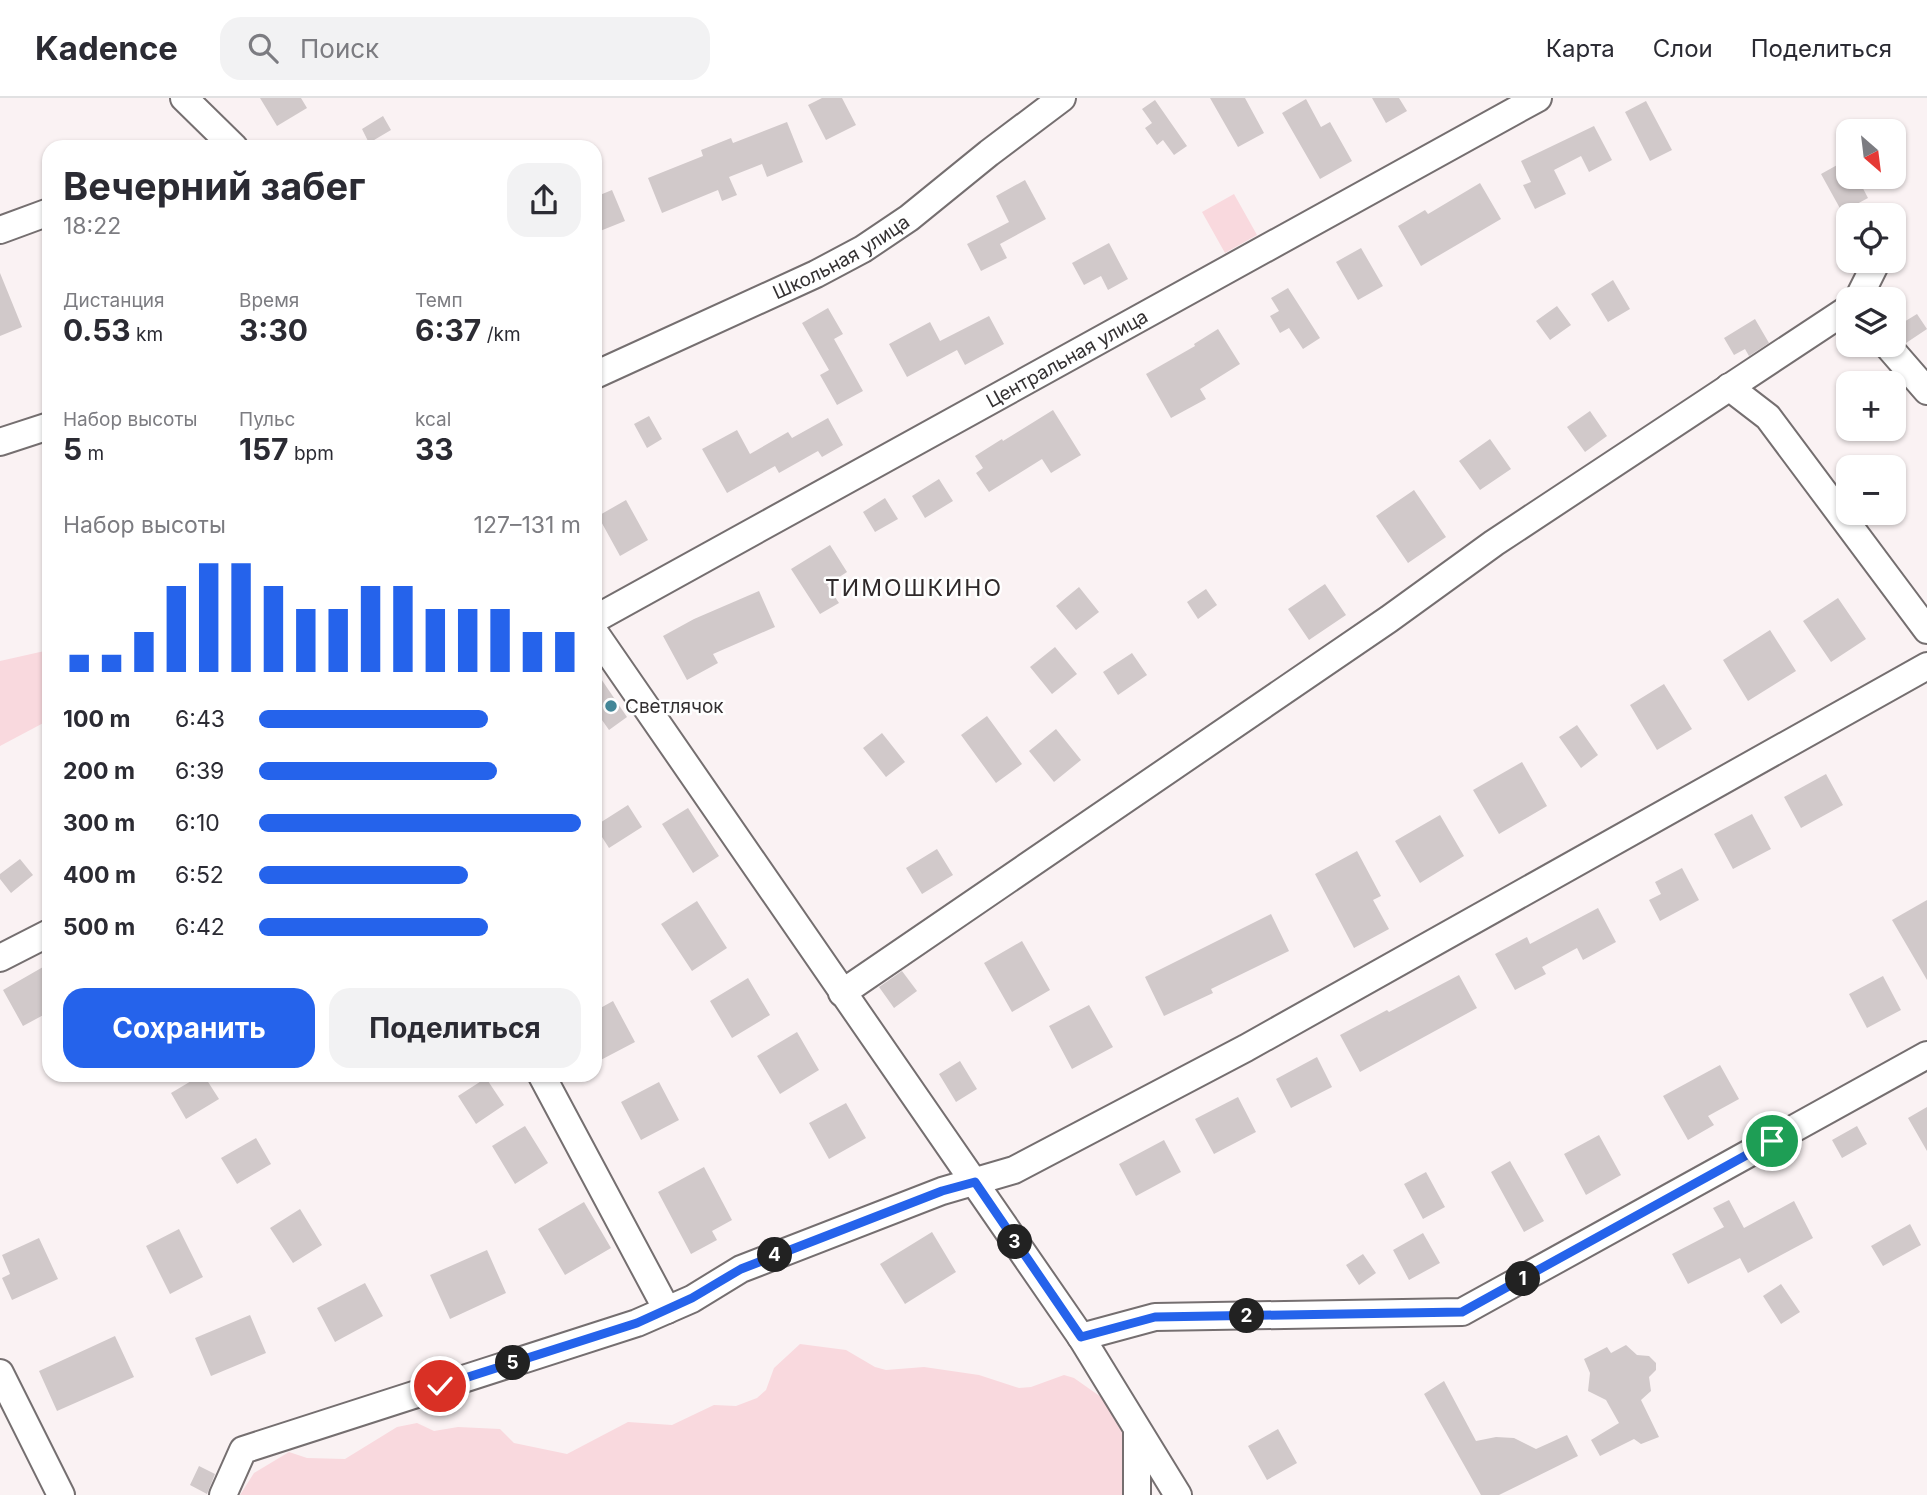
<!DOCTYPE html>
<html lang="ru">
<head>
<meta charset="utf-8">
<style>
  body { margin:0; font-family:Inter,sans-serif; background:#f2f2f3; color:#2b2b33; height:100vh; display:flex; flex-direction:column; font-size:26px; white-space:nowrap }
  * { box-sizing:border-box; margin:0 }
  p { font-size:23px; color:#7c7c81 }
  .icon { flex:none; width:38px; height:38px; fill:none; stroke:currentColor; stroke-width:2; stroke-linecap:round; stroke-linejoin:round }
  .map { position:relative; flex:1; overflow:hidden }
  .drawer { position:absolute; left:42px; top:42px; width:560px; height:942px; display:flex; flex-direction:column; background:#fff; border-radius:21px; box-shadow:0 2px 5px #0004 }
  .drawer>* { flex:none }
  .needle { width:46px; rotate:152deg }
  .controls { position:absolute; left:1836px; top:21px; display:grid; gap:14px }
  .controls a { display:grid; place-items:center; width:70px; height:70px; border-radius:14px; background:#fff; box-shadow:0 2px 5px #0004; font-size:35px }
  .pin { position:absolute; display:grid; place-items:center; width:60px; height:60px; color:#fff; margin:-30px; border:4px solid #fff; border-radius:50%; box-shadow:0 2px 7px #0007 }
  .km { position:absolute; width:35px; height:35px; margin:-18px; border-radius:50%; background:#222; color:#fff; font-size:19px; line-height:35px; text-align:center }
  .round { display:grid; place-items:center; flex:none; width:74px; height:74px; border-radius:21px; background:#f2f2f3 }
  .headline { display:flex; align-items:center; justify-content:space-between; height:119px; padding:0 21px }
  h1 { font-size:38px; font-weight:700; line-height:52px }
  .figures { display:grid; grid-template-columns:repeat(3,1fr); gap:10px; height:119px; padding:7px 21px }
  .figures div { display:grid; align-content:center }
  .figures b { font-size:30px; font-weight:700 }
  .figures small { font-size:19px; font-weight:400 }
  .figures p { font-size:19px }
  .chart { height:196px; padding:14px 21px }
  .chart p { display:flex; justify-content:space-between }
  .chart svg { width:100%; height:126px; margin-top:7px; stroke:#2563eb; stroke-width:6 }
  .action { display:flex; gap:14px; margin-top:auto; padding:14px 21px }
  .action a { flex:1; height:80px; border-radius:21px; background:#2563eb; color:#fff; font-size:28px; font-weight:700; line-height:80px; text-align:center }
  .action a+a { background:#f2f2f3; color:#2b2b33 }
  ul { padding:0 21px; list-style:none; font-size:23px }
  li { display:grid; grid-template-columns:112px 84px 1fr; align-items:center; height:52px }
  li i { height:18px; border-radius:9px; background:#2563eb }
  header { display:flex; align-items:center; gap:42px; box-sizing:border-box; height:98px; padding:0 35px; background:#fff; border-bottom:2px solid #e1e1e2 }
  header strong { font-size:33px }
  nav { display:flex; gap:38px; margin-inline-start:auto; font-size:24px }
  .search { width:490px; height:63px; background:#f2f2f3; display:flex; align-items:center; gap:18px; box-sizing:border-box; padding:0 24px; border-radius:21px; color:#7c7c81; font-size:26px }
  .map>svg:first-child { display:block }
</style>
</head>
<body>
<header>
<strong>Kadence</strong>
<div class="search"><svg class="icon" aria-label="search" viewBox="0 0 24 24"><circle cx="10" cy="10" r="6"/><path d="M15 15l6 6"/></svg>Поиск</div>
<nav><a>Карта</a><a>Слои</a><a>Поделиться</a></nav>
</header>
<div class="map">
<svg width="1927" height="1397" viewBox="0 0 1927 1397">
  <rect width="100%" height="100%" fill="#faf2f3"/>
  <path fill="#f9d9de" d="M1234,96L1257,137L1225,155L1202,114Z
    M49,552V622L0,648V563Z
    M800,1246L846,1252L875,1269L886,1272L924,1269L979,1277L1019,1290L1031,1289L1064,1277L1074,1280L1101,1299L1116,1316L1126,1336L1128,1397H240L254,1375L289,1354L307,1360L345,1361L397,1329L417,1325L434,1333L458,1329L500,1331L514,1345L567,1356L628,1324L672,1327L714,1307L736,1308L757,1300L766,1292L774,1270Z"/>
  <path fill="#d1c9ca" d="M260,0H301L307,10L277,28Z
    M822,0H842L856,27L826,42L808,7Z
    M1210,0H1245L1264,35L1238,49Z
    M1372,0H1399L1407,13L1386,25Z
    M1306,1L1321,29L1330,24L1352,63L1320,81L1282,15Z
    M1155,2L1187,48L1174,57L1163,42L1157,47L1145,30L1152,25L1142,11Z
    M1646,3L1672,52L1650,63L1625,14Z
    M383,18L391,32L369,45L362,31Z
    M787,24L803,64L767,79L762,66L729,79L737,97L722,103L718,92L662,115L648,80L703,58L701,52L731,40L733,45Z
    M1594,28L1612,62L1589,74L1581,58L1554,72L1566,96L1535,111L1523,87L1531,84L1521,63Z
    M1848,61V79H1857L1868,100L1842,114L1821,76Z
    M1025,82L1046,121L1000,146L1007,160L981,173L967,146L1009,124L996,98Z
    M1480,85L1501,121L1421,168L1398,128L1425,112L1428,116Z
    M612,92L625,123L595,135V99Z
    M1109,145L1128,181L1108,192L1101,178L1084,187L1072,165Z
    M1361,150L1383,188L1358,202L1336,164Z
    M0,175L22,229L0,238Z
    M1613,182L1630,211L1608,224L1591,196Z
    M1288,190L1320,240L1303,251L1289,230L1280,235L1270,218L1279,213L1271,200Z
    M1557,208L1571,227L1550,242L1536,223Z
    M828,210L843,236L834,241L863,293L837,307L820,277L829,272L802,225Z
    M1917,216L1927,231L1906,245L1894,230Z
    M989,218L1004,246L965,267L957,252L907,279L889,246L930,224L940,243Z
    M1755,221L1769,245L1749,258L1745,251L1734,257L1724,240Z
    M1218,231L1240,266L1200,291L1206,301L1171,320L1146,276L1195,248L1194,246Z
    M1053,312L1081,357L1051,375L1042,361L989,394L976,375L983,370L975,358L1002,341L1003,343Z
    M1590,313L1607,338L1585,354L1567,329Z
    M649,318L662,341L647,350L634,326Z
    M828,320L843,347L822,359L818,353L779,375L775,368L727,395L702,351L737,332L750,356L788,334L792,340Z
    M1490,341L1511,371L1480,392L1459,363Z
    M939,381L953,403L925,420L912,398Z
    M1414,392L1446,439L1408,465L1376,418Z
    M885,400L898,421L875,434L863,414Z
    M626,402L648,442L620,458L598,418Z
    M830,447L847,474L827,487L839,505L820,516L791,471Z
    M1325,486L1346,517L1309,542L1288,511Z
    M1079,489L1099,514L1076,532L1056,508Z
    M1206,491L1217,507L1198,521L1187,504Z
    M759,493L775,529L713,556L718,565L687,582L663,538L694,521Z
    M1838,500L1866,541L1831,564L1803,523Z
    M1770,532L1796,573L1748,603L1723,562Z
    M1055,549L1077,576L1052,596L1030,569Z
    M1132,555L1147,577L1118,597L1103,574Z
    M595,572L627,619L609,632L595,612Z
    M1664,586L1692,631L1657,652L1630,607Z
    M987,618L1022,666L996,685L961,637Z
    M1577,627L1598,657L1581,670L1559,639Z
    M1056,631L1081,662L1054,684L1029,653Z
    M882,635L905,664L886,679L863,650Z
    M1522,664L1547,708L1499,736L1473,692Z
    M1826,676L1843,707L1801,730L1784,699Z
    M628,707L642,729L609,750L595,728Z
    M688,710L719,758L693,775L662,726Z
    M1752,716L1771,751L1733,771L1714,736Z
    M1440,717L1464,758L1420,785L1395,743Z
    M937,751L953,777L922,796L906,770Z
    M1357,753L1381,798L1373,802L1389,831L1354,850L1315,776Z
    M20,761L33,777L11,795L0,781V776Z
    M1682,770L1699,802L1660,823L1649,802L1661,796L1655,784Z
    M1927,802V882L1892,822Z
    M697,803L727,850L692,873L661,826Z
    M1598,810L1616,844L1583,862L1577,850L1542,869L1546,876L1515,892L1495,856L1527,839L1530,846Z
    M1271,816L1289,853L1211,891L1213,895L1164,918L1145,879Z
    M1022,843L1050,892L1012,914L984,865Z
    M43,869L49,879V888L42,892L49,903V914L23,928L3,892Z
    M902,873L917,893L894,910L879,889Z
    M1459,877L1477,910L1360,974L1340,937L1387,912L1389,914Z
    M1883,878L1901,912L1867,930L1849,896Z
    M748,880L770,917L732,940L710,903Z
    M613,903L635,944L595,965V913Z
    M1089,907L1113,949L1072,971L1049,928Z
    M797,934L819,972L780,996L757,958Z
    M1317,959L1332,989L1291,1010L1276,981Z
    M960,963L977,991L956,1004L939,976Z
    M1720,967L1739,1001L1708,1018L1714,1027L1688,1042L1663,998Z
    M203,976L219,1001L186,1021L171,995Z
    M486,980L504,1007L476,1026L458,998Z
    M659,984L679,1022L641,1042L621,1004Z
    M1238,999L1256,1034L1214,1056L1195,1021Z
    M846,1005L866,1040L829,1061L809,1025Z
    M1927,1009V1053L1908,1020Z
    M525,1028L548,1065L515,1086L492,1048Z
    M1857,1028L1867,1046L1842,1060L1832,1042Z
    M1599,1037L1621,1077L1586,1097L1564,1056Z
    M256,1040L271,1066L237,1086L221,1060Z
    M1164,1042L1181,1074L1136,1098L1119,1066Z
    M1510,1063L1544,1123L1524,1134L1491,1074Z
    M704,1069L732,1122L712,1133L717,1142L691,1156L658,1094Z
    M1426,1074L1445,1109L1423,1121L1404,1086Z
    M1729,1102L1744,1130L1794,1103L1813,1140L1748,1175L1740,1160L1688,1186L1672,1156L1724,1129L1713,1110Z
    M584,1104L611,1150L565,1177L538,1131Z
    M300,1111L322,1147L293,1165L270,1130Z
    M1910,1126L1921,1147L1883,1168L1871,1148Z
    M179,1131L203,1179L170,1196L146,1148Z
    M932,1134L956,1174L905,1206L880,1166Z
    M1423,1135L1440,1165L1409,1182L1393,1152Z
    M39,1140L58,1181L12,1202L2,1180L10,1176L2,1157Z
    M487,1152L506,1195L450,1221L430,1177Z
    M1363,1156L1376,1175L1359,1187L1346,1167Z
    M365,1185L383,1218L335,1244L317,1210Z
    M1781,1186L1800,1214L1781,1226L1763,1198Z
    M250,1217L266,1255L211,1278L195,1240Z
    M115,1238L134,1279L57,1313L39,1273Z
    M1626,1247L1637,1257L1649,1258L1656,1265V1272L1649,1279L1651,1293L1641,1302L1659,1339L1641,1346L1634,1341L1600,1358L1591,1342L1619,1325L1606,1302L1588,1293L1590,1275L1584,1261L1607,1249L1611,1255Z
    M1444,1283L1476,1343L1496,1339L1514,1340L1536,1351L1567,1337L1578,1358L1499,1397H1481L1424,1296Z
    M1278,1331L1297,1365L1267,1382L1248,1348Z
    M199,1368L215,1376L207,1396L190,1387Z"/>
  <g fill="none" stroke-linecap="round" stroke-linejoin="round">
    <defs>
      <g id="minor">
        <path d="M184,0L234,49"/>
        <path d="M0,132L49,114"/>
        <path d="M1858,201L1877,163"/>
        <path d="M1887,247L1927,293"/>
        <path id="s1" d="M595,277L816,176L863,151L909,120L989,55L1062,0"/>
        <path d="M1729,289L1768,319L1927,532"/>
        <path d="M0,344L49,328"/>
        <path id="s2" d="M595,521L1538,0"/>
        <path d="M595,535L1081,1239L1178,1397"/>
        <path d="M0,860L49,835"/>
        <path d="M842,895L1389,521L1494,445L1848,211"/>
        <path d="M541,976L667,1212"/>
        <path d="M1081,1239L1155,1219L1462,1214L1927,957"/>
        <path d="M0,1275L61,1397"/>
        <path d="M223,1397L243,1352L637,1225L692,1201L741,1171L942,1093L1014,1072L1246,950L1927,568"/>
        <path d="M1137,1397V1334"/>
      </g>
    </defs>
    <use href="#minor" stroke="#756f70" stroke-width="30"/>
    <use href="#minor" stroke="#fff" stroke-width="26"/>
  </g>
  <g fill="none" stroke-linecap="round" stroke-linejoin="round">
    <defs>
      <path id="route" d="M440,1288L637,1225L692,1200L741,1171L942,1093L975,1084L1081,1239L1155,1219L1462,1214L1772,1043"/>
    </defs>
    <use href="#route" stroke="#fff" stroke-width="14"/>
    <use href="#route" stroke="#2563eb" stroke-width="9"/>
  </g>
  <circle fill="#438697" stroke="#fff" stroke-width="2.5" cx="611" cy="608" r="7"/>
  <g text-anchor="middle" stroke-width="5" stroke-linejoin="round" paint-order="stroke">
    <g font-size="19" fill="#343132" stroke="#fff">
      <text dy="7" stroke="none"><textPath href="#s1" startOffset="273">Школьная улица</textPath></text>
      <text dy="7" stroke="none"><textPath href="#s2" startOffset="539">Центральная улица</textPath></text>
    </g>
    <g font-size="19" fill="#343132" stroke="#fff" text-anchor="start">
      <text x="625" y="615">Светлячок</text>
    </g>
    <g font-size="23" letter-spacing="2" fill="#2f292a" stroke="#fff">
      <text x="914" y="498">ТИМОШКИНО</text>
    </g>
  </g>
</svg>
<div class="controls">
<a><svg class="needle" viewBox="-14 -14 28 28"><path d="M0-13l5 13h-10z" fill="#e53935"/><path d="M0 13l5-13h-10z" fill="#7c7c81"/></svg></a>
<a><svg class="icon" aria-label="locate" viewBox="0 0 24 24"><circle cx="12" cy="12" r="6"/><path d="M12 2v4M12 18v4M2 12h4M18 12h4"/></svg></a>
<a><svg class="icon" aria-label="layers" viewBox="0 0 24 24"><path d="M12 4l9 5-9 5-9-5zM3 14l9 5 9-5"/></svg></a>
<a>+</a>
<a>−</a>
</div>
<div class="pin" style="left:1772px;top:1043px;background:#1e9e55"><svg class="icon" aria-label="arrive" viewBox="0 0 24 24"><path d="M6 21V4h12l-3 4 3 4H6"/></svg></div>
<div class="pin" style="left:440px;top:1288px;background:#d93025"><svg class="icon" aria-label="check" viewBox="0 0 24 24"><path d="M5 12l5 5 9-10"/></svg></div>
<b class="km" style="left:1523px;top:1181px">1</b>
<b class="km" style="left:1247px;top:1218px">2</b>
<b class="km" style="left:1015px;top:1144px">3</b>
<b class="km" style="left:775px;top:1157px">4</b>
<b class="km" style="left:513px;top:1265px">5</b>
<section class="drawer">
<div class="headline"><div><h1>Вечерний забег</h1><p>18:22</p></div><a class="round"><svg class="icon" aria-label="share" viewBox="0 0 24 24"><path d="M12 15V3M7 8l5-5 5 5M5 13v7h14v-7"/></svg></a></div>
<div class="figures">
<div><p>Дистанция</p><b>0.53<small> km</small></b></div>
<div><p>Время</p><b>3:30</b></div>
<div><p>Темп</p><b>6:37<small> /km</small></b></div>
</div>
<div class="figures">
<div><p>Набор высоты</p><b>5<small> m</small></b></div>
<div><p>Пульс</p><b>157<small> bpm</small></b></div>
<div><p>kcal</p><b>33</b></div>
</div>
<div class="chart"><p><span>Набор высоты</span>127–131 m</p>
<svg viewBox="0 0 160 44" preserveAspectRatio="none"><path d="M5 44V38M15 44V38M25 44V30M35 44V14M45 44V6M55 44V6M65 44V14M75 44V22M85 44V22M95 44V14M105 44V14M115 44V22M125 44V22M135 44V22M145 44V30M155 44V30"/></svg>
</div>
<ul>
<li><b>100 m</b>6:43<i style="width:71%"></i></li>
<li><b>200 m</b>6:39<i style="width:74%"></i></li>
<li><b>300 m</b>6:10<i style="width:100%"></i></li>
<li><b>400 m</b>6:52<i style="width:65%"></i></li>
<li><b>500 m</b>6:42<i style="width:71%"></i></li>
</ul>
<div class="action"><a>Сохранить</a><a>Поделиться</a></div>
</section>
</div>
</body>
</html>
